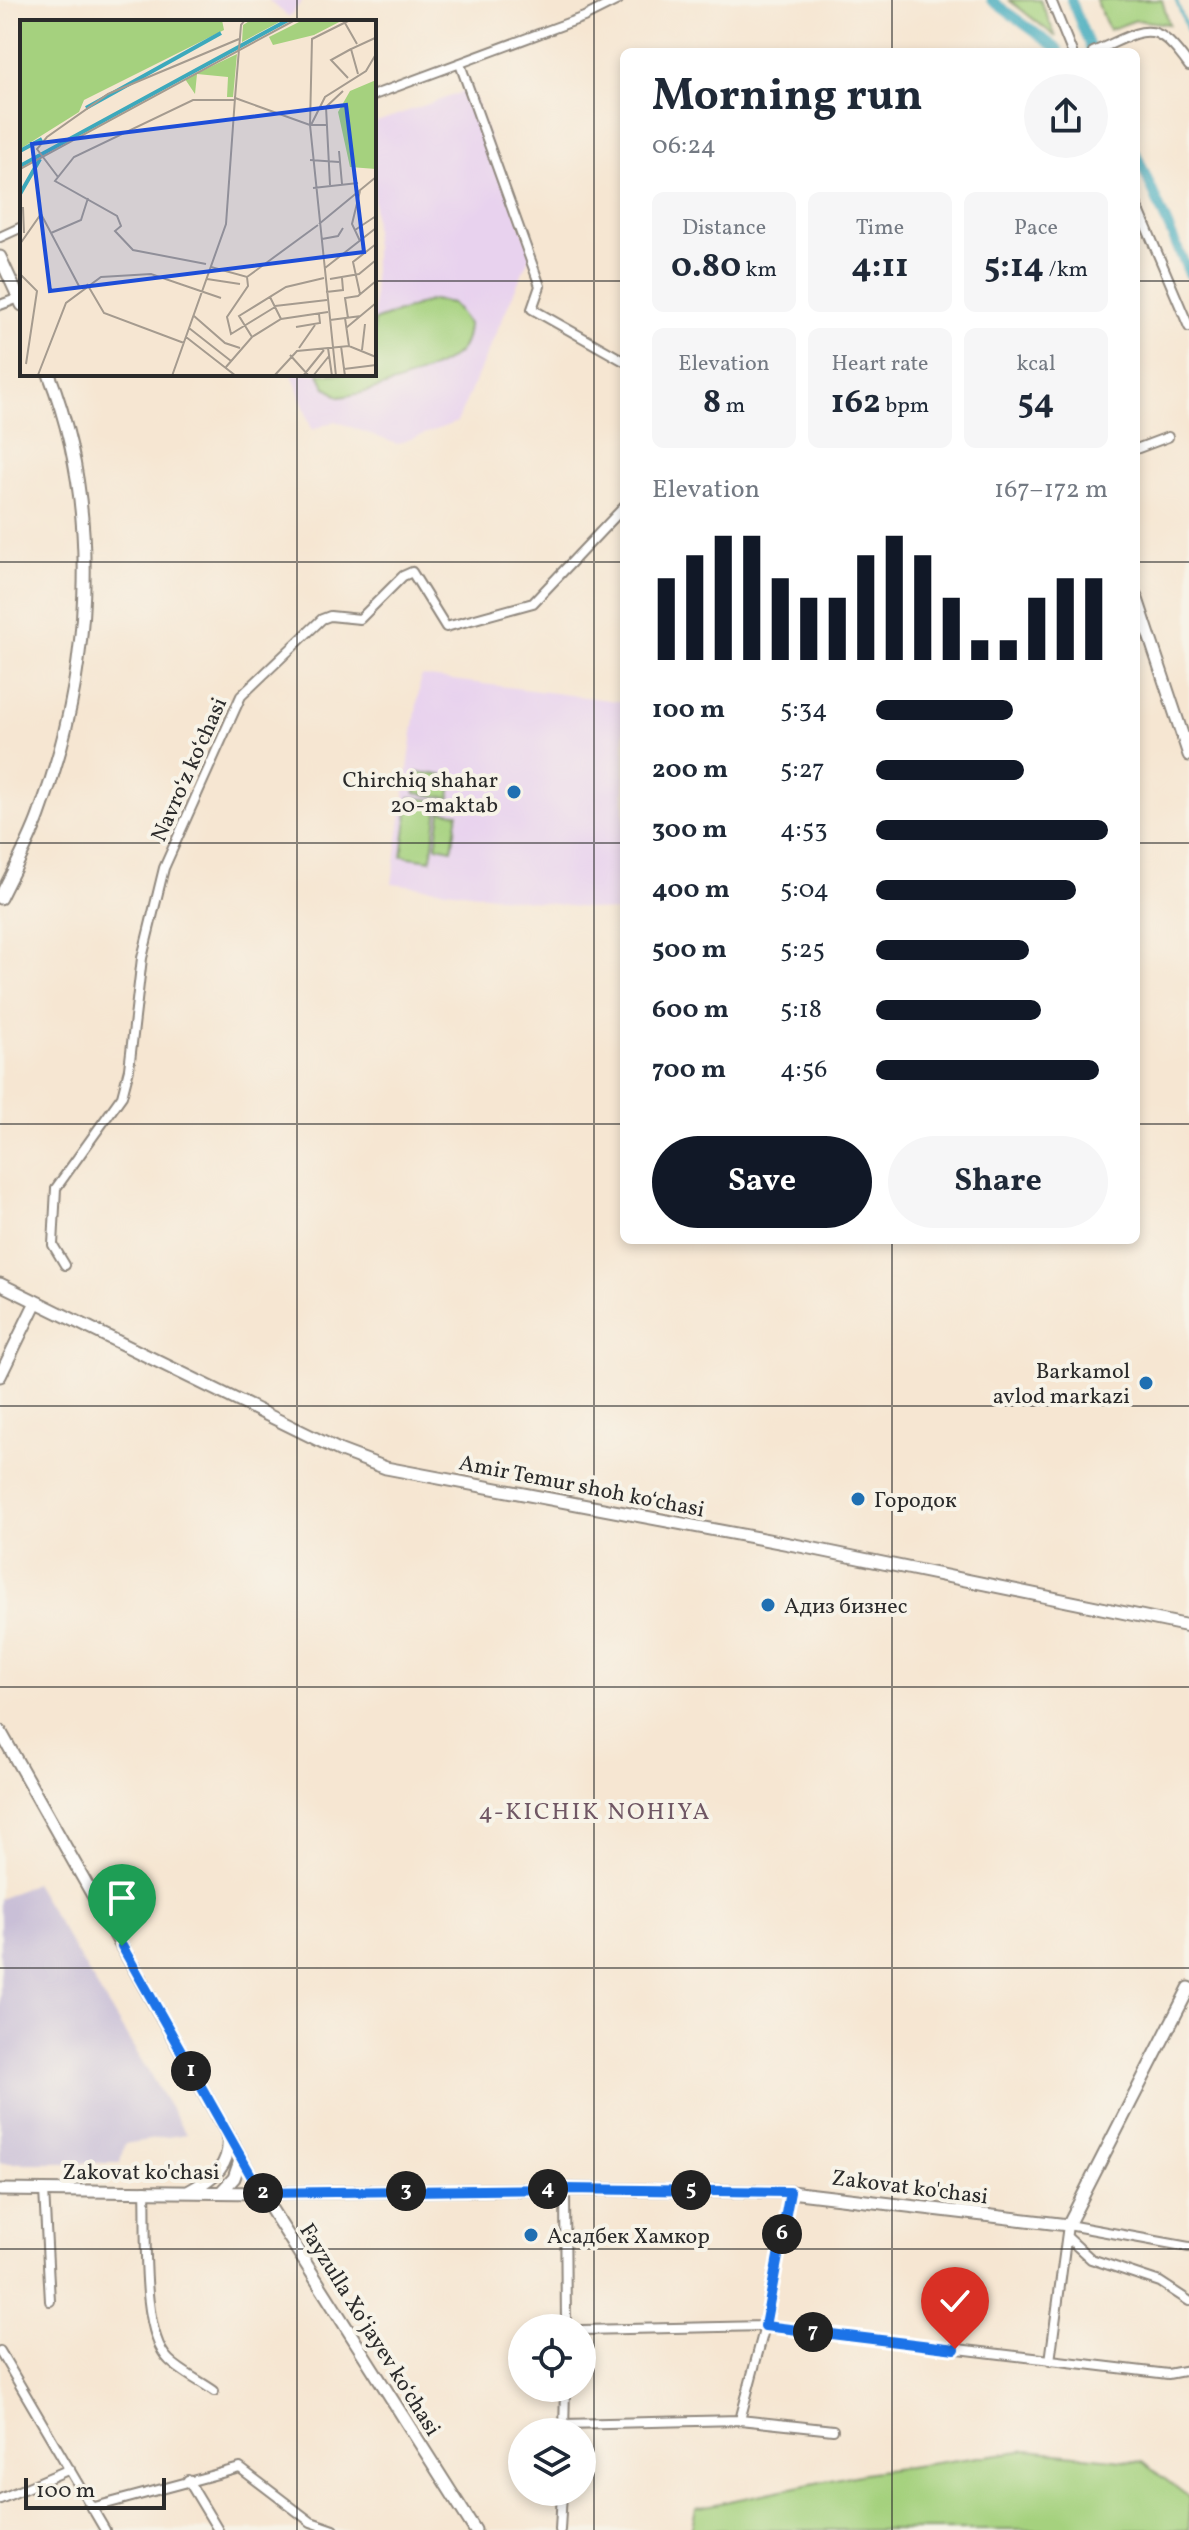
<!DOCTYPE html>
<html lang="en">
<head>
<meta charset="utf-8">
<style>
  body { margin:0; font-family:Vollkorn,serif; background:#f6f6f7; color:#1f2937; height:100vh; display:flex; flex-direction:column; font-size:30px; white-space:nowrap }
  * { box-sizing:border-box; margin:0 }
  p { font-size:26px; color:#747a83 }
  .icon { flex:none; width:44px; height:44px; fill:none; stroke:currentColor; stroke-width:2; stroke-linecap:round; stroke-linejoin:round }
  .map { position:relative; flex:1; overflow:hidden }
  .details { position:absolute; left:620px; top:48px; width:520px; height:1196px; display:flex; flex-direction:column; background:#fff; border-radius:12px; box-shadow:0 4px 12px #0003 }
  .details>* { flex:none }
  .tools { position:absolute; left:508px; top:2314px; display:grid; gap:16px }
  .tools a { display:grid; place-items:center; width:88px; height:88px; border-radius:50%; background:#fff; box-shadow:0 4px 12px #0003; font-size:40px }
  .scale { position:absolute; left:24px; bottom:20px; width:142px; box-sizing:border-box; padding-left:8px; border:4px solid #2b2b2b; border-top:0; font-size:22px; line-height:28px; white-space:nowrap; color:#2b2b2b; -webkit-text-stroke:6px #f7f3e8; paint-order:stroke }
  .pin { position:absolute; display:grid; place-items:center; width:68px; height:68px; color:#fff; margin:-82px -34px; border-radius:50% 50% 50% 0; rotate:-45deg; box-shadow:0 0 8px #0007 }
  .pin .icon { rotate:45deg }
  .km { position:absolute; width:40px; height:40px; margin:-20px; border-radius:50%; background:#222; color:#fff; font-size:22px; line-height:40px; text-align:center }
  .round { display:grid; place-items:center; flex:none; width:84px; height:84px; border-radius:42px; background:#f6f6f7 }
  .headline { display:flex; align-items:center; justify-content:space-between; height:136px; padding:0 32px }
  h1 { font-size:44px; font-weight:700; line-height:60px }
  .figures { display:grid; grid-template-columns:repeat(3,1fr); gap:12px; height:136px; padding:8px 32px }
  .figures div { display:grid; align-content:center; border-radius:12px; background:#f6f6f7; text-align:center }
  .figures b { font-size:34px; font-weight:700 }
  .figures small { font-size:22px; font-weight:400 }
  .figures p { font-size:22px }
  .chart { height:224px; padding:16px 32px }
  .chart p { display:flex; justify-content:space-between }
  .chart svg { width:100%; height:144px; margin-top:8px; stroke:#111827; stroke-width:6 }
  .button { display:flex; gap:16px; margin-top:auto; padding:16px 32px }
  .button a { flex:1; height:92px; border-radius:48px; background:#111827; color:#fff; font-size:32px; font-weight:700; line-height:92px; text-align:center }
  .button a+a { background:#f6f6f7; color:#1f2937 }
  ul { padding:0 32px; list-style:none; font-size:26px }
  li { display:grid; grid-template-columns:128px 96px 1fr; align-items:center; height:60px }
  li i { height:20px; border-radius:10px; background:#111827 }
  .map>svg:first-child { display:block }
</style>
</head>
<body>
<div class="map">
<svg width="1189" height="2530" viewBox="0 0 1189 2530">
  <rect width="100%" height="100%" fill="#f7f3e8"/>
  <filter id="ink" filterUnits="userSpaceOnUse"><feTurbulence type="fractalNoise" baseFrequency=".0125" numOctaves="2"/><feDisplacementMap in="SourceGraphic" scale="16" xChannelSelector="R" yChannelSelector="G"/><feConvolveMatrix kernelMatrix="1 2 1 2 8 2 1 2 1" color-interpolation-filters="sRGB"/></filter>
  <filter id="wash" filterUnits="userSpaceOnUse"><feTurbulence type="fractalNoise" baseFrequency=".006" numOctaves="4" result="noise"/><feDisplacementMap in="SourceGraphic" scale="32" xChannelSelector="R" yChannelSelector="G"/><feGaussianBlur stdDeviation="1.8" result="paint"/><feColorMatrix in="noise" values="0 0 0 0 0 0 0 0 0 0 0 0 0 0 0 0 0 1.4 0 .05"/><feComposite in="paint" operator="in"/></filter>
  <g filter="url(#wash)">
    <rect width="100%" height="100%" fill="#f6e6d2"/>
    <path fill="#e8d2ee" d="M268,0H303L289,17Z
      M471,89L531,253L457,422L397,444L335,421L312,430L292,374H374V123Z
      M421,676L624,702V913L392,883Z"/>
    <path fill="#c9bfd7" d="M34,1883L186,2134L124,2144L120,2163H0V1899Z"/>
    <path fill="#a5d17e" stroke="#687e54" stroke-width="2" d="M1009,0H1040L1056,37Z
      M1096,0H1162L1169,24L1136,20L1109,30Z
      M432,300L452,303L468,324C467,337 465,349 453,357C429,373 368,394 339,397L325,386L319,374H374V321Z
      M418,772L453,777L450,798L415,793Z
      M410,797L439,801L431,860L402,856Z
      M441,811L458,813L452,849L436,846Z
      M1028,2450L1142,2462L1189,2497V2530H691L696,2508L864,2473Z"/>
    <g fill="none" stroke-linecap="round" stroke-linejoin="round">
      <path stroke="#3da9bc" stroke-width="3" d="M1176,0L1189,35"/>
      <path stroke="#3da9bc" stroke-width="10" d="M991,0L1058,49
        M1071,0L1092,52
        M1136,153L1189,274"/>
    </g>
  </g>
  <g filter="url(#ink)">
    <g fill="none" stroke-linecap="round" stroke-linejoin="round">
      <defs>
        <path id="street" d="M1051,0L1072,52
          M1093,52C1145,30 1153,15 1189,66
          M460,64L540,286L532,309L624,361
          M374,95L584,17L618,0
          M1136,203L1189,327
          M0,237L22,227
          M0,305L19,298
          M1136,449L1168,437
          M65,1265L53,1245L56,1188L122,1096L129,1069L142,958L164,868L241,696L322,619L330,616L360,619L403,576L412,572L446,627L533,603L624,507
          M565,2189L566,2328
          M44,2190L50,2301
          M145,2190C147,2230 140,2332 169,2360C181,2372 200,2381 214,2391
          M1067,2237L1091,2259L1160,2282L1189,2301
          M582,2330L765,2326L1168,2374L1189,2370
          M0,2351L105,2530
          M1050,2361L1068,2225L1189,2247
          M740,2420L765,2326L790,2192
          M564,2424L740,2420L833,2430
          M564,2432L565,2388
          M188,2480L218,2530
          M0,2499L70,2469
          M91,2508L240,2468L311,2522L334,2530
          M560,2530L562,2492"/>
        <path id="secondary" d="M0,257L22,305
          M1136,596L1189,755
          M0,898C13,871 29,843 39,815C91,676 103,513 49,374
          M0,1284L341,1451L386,1468L805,1547L1189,1626
          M0,1376L36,1302
          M0,1731L261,2193L475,2530
          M0,2190L261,2193L565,2189L790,2192L1068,2225L1189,1988
          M188,2192C213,2177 231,2168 228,2136
          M221,2192L234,2178L241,2158"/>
      </defs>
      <use href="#street" stroke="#90887e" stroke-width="12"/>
      <use href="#secondary" stroke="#90887e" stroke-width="15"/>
      <use href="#street" stroke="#fff" stroke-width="8"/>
      <use href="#secondary" stroke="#fff" stroke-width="11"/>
    </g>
  </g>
  <g fill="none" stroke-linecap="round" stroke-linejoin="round" filter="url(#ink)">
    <defs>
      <path id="route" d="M122,1946L261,2193L565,2189L790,2192L765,2326L955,2349"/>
    </defs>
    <use href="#route" stroke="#fff" stroke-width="16"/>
    <use href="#route" stroke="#1a73e8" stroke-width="10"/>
  </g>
  <path fill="none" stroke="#2b2b2b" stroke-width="2" stroke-opacity="0.55" d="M297,0V22M594,0V2530M892,0V52M0,281H22M374,281H624M1136,281H1189M297,374V2530M0,562H624M1136,562H1189M0,843H624M1136,843H1189M0,1124H624M1136,1124H1189M892,1240V2530M0,1406H1189M0,1687H1189M0,1968H1189M0,2249H1189"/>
  <g fill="#1f6fb2" stroke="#f7f3e8" stroke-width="3">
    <circle cx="514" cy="792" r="8"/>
    <circle cx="1146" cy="1383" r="8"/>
    <circle cx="858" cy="1499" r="8"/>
    <circle cx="768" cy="1605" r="8"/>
    <circle cx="531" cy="2235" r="8"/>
  </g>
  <g text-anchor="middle" stroke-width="8" stroke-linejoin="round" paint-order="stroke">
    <g font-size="22" fill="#2b2b2b" stroke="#f7f3e8">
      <text transform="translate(188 769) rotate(-66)" y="8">Navro‘z ko‘chasi</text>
      <text transform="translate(582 1485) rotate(11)" y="8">Amir Temur shoh ko‘chasi</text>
      <text x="141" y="2179">Zakovat ko'chasi</text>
      <text transform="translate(910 2186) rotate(7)" y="8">Zakovat ko'chasi</text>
      <text transform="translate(371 2329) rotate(58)" y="8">Fayzulla Xo‘jayev ko‘chasi</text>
    </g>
    <g font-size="22" fill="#2b2b2b" stroke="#f7f3e8" text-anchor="start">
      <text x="498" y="787" text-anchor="end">Chirchiq shahar<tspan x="498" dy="25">20-maktab</tspan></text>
      <text x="1130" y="1378" text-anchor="end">Barkamol<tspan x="1130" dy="25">avlod markazi</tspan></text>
      <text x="874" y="1507">Городок</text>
      <text x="784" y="1613">Адиз бизнес</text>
      <text x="547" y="2243">Асадбек Хамкор</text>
    </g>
    <g font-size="24" letter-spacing="2" fill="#705764" stroke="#f7f3e8">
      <text x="595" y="1819">4-KICHIK NOHIYA</text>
    </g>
  </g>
  <g transform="translate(20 20)">
    <rect width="356" height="356" fill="#f6e6d2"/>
    <path d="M0,0H202L204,10L64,80L59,92L0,129ZM231,0H263L222,22L223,5ZM283,0H323L294,15L253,25L249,17ZM217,34L213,77H207L208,57L177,54L175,74L165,59ZM356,60V149L330,147L318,92L330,71Z" fill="#a5d17e"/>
    <path fill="none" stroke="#3da9bc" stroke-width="4" d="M66,88L201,13M0,131L22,119M0,146L268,0M0,174L20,139"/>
    <path fill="none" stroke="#a59b8f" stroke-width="2" d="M325,3L337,24M338,54L331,29L355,18M328,58L311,40L331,29M215,78L221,5L225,0M291,105L305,77L346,51L356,34M307,105H290L292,19L330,0M319,131L322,164M290,140L319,142M0,149L275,0M38,157L17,129L27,117L88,74L219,19M310,165L306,87L323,71M293,168L338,163M3,187L4,213M299,204L356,157M335,210L356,196M31,213L61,200L68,178M302,219L318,216L323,208M340,221L332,204L340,171M0,224L21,194L60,268M186,244L113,230L95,211L101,206L97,196L35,161L54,137L173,80H215M191,247L227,257L298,205M305,248L356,208M0,254L17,271L6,344M227,257L228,266L207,297L211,314L255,287M187,259L220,264M310,259L339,254L356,240M67,264L84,293L164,323M306,272L323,270L322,258M340,274L333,242L356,224M250,277L261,299M255,286L307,280M174,296L205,323L220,328M325,298L329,326M328,298L325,278L338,276L356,261M310,300L341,296M276,307L300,303L299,294M169,308L211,341M326,308L356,283M166,317L216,356M232,317L219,296L266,267L304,258M321,326L325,356M279,328L295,305M308,328L312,356M342,330L345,304M270,335L289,356M206,347L232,317L261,299L308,292M324,349L356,345M18,355L46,283L81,257L131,254L201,278M152,356L206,204L215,78L290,105L316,356M254,356L277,331L329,326L356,337M283,356L304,330M293,356L309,336"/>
    <path fill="#1d4ed8" fill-opacity="0.15" stroke="#1d4ed8" stroke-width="4" d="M326,85L344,232L30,271L12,124Z"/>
    <rect width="356" height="356" fill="none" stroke="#2b2b2b" stroke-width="4"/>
  </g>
</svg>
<div class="tools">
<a><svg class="icon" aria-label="locate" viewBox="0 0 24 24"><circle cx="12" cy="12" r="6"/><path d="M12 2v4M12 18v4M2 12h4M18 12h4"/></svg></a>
<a><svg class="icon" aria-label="layers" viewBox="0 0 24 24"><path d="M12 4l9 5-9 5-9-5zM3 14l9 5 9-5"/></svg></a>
</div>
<div class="scale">100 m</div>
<div class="pin" style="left:122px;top:1946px;background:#1e9e55"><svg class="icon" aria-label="arrive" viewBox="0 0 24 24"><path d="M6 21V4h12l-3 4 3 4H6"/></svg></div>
<div class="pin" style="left:955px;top:2349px;background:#d93025"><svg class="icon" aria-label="check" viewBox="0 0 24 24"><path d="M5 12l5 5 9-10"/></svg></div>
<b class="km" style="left:191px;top:2071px">1</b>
<b class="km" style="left:263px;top:2193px">2</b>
<b class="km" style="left:406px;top:2191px">3</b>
<b class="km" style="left:548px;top:2189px">4</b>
<b class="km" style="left:691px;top:2190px">5</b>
<b class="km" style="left:782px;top:2234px">6</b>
<b class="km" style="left:813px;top:2332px">7</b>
<section class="details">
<div class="headline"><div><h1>Morning run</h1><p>06:24</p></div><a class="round"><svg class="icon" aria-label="share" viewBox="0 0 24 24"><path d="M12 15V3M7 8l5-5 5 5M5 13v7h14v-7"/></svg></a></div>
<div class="figures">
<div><p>Distance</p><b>0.80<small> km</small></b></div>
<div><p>Time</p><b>4:11</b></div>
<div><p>Pace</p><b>5:14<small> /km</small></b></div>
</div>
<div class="figures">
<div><p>Elevation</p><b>8<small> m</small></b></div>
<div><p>Heart rate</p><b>162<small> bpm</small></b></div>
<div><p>kcal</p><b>54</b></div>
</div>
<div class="chart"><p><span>Elevation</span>167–172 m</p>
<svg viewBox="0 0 160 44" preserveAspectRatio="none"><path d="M5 44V19M15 44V12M25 44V6M35 44V6M45 44V19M55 44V25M65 44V25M75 44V12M85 44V6M95 44V12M105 44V25M115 44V38M125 44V38M135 44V25M145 44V19M155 44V19"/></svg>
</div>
<ul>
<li><b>100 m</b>5:34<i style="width:59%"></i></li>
<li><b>200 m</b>5:27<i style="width:64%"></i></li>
<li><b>300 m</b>4:53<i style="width:100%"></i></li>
<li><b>400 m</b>5:04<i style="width:86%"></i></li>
<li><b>500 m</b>5:25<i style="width:66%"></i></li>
<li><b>600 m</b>5:18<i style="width:71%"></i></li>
<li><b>700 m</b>4:56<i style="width:96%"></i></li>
</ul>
<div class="button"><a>Save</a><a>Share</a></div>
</section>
</div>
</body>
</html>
